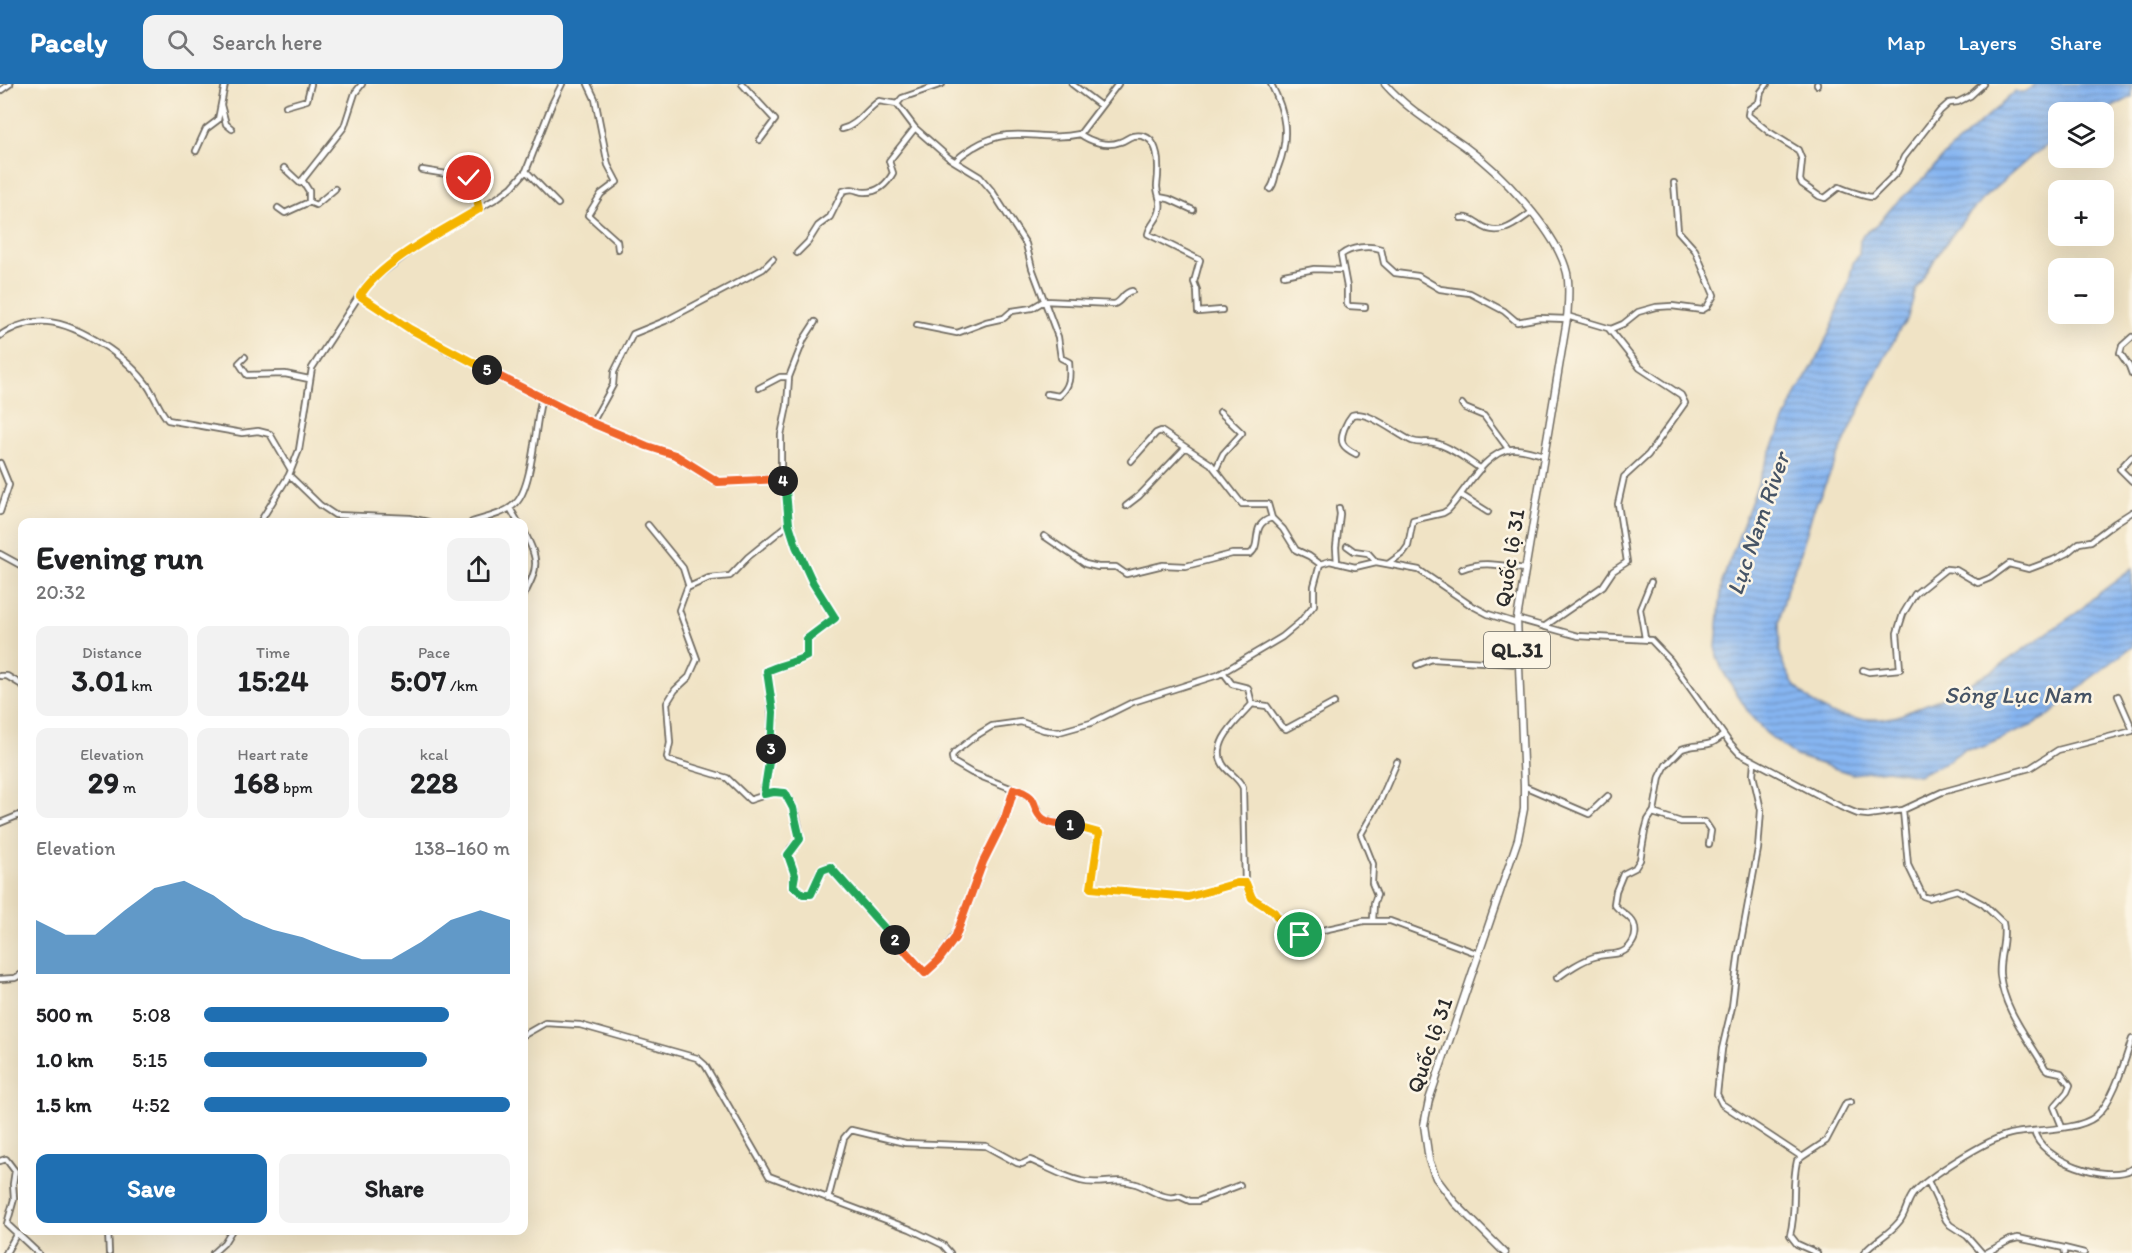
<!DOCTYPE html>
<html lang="en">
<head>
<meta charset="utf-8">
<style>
  body { margin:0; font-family:Itim,sans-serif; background:#f2f2f2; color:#202124; height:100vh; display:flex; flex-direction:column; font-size:22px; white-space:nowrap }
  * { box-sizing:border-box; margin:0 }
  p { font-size:20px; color:#757577 }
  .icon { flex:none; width:33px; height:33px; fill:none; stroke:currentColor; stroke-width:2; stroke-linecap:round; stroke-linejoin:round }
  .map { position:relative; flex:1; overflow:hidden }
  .details { position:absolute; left:18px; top:434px; width:510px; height:717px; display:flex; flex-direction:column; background:#fff; border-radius:12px; box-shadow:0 6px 24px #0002 }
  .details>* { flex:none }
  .tools { position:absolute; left:2048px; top:18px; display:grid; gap:12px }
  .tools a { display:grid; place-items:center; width:66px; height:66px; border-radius:12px; background:#fff; box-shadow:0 6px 24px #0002; font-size:30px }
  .pin { position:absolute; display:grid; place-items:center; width:51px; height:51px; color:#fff; margin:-26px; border:3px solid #fff; border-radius:50%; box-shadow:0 2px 6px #0007 }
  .km { position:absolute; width:30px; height:30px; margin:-15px; border-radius:50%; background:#222; color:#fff; font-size:16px; line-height:30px; text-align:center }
  .round { display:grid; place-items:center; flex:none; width:63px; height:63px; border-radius:12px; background:#f2f2f2 }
  .summary { display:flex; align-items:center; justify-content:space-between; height:102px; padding:0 18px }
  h1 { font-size:33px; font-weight:700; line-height:45px }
  .stats { display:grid; grid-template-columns:repeat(3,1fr); gap:9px; height:102px; padding:6px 18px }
  .stats div { display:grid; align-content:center; border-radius:12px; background:#f2f2f2; text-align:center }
  .stats b { font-size:30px; font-weight:700 }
  .stats small { font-size:16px; font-weight:400 }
  .stats p { font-size:16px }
  .chart { height:168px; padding:12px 18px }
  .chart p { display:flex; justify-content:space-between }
  .chart svg { width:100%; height:108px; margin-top:6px; fill:#1f6fb2; opacity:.7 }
  .primary-button { display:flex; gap:12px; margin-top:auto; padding:12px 18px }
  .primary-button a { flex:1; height:69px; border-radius:12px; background:#1f6fb2; color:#fff; font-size:24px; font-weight:700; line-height:69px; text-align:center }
  .primary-button a+a { background:#f2f2f2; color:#202124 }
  ul { padding:0 18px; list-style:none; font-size:20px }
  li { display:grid; grid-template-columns:96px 72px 1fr; align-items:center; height:45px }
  li i { height:15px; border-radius:8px; background:#1f6fb2 }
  header { display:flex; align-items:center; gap:36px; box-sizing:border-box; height:84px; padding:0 30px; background:#1f6fb2; color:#fff }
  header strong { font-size:28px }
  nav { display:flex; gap:33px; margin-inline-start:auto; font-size:21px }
  .search { width:420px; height:54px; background:#f2f2f2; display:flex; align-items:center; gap:15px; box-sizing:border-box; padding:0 21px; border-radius:12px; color:#757577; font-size:22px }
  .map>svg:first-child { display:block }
</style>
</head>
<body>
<header>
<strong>Pacely</strong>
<div class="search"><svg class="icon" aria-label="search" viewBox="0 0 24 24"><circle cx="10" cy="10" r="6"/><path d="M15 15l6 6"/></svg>Search here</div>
<nav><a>Map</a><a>Layers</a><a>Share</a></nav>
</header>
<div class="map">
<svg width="2132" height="1169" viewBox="0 0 2132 1169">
  <defs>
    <pattern id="water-rules" width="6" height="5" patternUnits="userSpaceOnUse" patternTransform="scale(1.5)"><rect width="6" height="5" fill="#86b5f1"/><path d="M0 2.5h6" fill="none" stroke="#6e93c3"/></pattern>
  </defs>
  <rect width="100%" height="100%" fill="#fcf5e5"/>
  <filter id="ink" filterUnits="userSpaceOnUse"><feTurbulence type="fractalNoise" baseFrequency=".0167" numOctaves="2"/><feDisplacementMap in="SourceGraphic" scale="12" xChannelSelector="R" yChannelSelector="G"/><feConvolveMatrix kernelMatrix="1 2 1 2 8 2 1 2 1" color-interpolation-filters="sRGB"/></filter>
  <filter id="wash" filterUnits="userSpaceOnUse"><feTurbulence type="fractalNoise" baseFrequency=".008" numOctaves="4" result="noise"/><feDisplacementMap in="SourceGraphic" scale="24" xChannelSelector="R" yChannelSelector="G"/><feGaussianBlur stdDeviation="1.35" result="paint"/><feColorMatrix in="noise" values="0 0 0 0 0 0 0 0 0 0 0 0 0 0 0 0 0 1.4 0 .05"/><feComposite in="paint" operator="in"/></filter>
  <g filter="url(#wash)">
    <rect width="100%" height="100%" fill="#f0e3c5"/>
    <path fill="url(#water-rules)" stroke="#58708e" stroke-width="1.5" d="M2037,0H2132V13L2103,28H2058V54L2032,72L1986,112L1965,134L1943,163L1916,205L1907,236L1900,245L1872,298L1813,427L1801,468L1787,504L1779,538L1780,568L1784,582L1794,601L1814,620L1831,630L1857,635H1882L1898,632L1951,610L1995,585L2079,527L2094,513L2132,485V563L2087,597L2051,630L2033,641L2002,654L1983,664L1965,665L1943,680L1918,691L1887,686L1852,690L1796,672L1766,649L1750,631L1722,586L1717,572L1716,562L1722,498L1764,383L1797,308L1817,275L1834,238L1838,223L1848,201L1853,179L1859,171L1860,157L1863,150L1876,142L1893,122L1926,92L1946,69L2015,8H2024Z"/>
  </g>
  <g filter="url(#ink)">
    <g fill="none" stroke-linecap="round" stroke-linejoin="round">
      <defs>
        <path id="minor" d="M588,0L595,15L608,81L617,98L601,110L588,131L617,157L618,165
          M742,0L775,36L760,56
          M942,0L902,14L897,20L915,44L949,74L980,93L992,107L1026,160L1032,184L1058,253L1061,274L1069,278C1070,292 1071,302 1059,312L1047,310
          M1072,0L1101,22
          M1767,0L1761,8L1759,18L1749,25L1748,31L1769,48L1798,66L1802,76L1800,96L1802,100L1819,112L1825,114L1839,103C1846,106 1866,113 1872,113L1897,88L1904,73L1940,27L1949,19L1958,18L1970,12L1983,0
          M1817,1V0
          M0,7L10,0
          M221,21L226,40L232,45
          M286,22L307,16L311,0
          M842,45C857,42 866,26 879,17L897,20
          M1080,50C1091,58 1107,63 1120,58C1125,57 1128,53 1133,52C1162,47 1159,85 1157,102C1157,110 1162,117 1160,125C1159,135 1150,140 1148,150L1200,176L1194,198L1197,206L1198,228L1222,226
          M196,67L206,45L218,36L225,0
          M956,77C960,71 968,67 974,63C1014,39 1039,59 1080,50L1118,0
          M284,84L300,99L344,43L355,9L362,0
          M422,86L471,94L479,125
          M526,87L558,120
          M1270,105C1276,98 1274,91 1278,83C1290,52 1286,29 1271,0
          M1159,113L1169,115L1193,126
          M309,118L316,121L335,105
          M278,124L285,129L309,118V107L302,96
          M1461,134C1469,133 1473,136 1479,140C1499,155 1515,140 1532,128
          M797,169L808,158L818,142L830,133L843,107C856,102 857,109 866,108C879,108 887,100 893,89L889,77L915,44
          M1284,191L1314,185L1343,186
          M360,212L410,245L456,271L592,339L647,362L675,371L718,398L782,395
          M1365,223L1349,222L1347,220V203L1341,171C1351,163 1369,161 1381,165L1384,179L1395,189L1418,192L1440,205L1470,209L1504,227L1517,238L1539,234L1567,235
          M1567,232L1611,245L1623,240L1638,228L1656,223L1672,222L1702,226L1707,223L1714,211L1695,166L1678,147L1674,99
          M917,241L957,249L986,238L1004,234L1012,227L1032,224L1044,217L1114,220C1122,218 1123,208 1132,207
          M0,252C5,247 10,246 16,243C22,241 27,239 34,238C70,233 123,270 144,297C154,308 158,325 168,336L242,349L258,347L270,350L291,386
          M2132,253L2122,262L2120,269L2129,282L2132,290
          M245,273L239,279L247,291L285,290L309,295
          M759,304L780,293H789
          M1462,320L1465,324L1484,332L1509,366
          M592,339L613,301L614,288L633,250L665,237L763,185L773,175
          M1356,370C1352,368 1345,364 1343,360C1339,352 1347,337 1352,331C1369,326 1396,350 1412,357C1421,360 1427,357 1435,359C1451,363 1467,376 1481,385
          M2132,372L2120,385L2132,397
          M1131,377L1156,349L1161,347L1211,380L1242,420H1268L1272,434
          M0,379L9,401L0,428
          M1216,385L1223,370L1242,349L1220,328
          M289,391L320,421L335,431L410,434L428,438
          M1461,411L1488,428
          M1126,422L1139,412L1185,364
          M510,424L518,438
          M260,438L289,391L299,366L312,284L366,201L425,156L497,114L512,103L526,87L552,20L562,0
          M472,438C485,434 504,430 515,420C533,404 535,338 542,313
          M789,440L748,473L730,492L709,494L687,504L679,526L697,575L689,593L675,606L667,619L670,659L667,673L668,676L727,694L750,716L774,708L785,709C795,721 801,742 799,757L791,764L788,771L795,791L793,802L803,809L811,810L819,791L827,783H829L925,889C952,864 961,838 974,805C978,796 979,787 983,778C994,754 1007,731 1014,705
          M648,441L683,484L689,503
          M524,447C539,477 539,482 524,511
          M1044,452L1085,480L1098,483H1116L1126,490L1163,481L1186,482L1232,470H1250C1263,461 1249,440 1272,434L1283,445L1296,466L1309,472L1320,480
          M1347,462L1354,467L1368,469L1376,478
          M0,470L22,482
          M1337,479L1336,463L1340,430L1339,424
          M1320,480L1330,477L1355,483L1376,478L1419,486L1469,520L1488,530L1516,539
          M1388,480L1403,469L1408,462L1413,436L1443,429L1448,426C1465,408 1485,367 1512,365C1522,364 1534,369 1544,371
          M1462,485C1484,476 1502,482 1525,485
          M1517,535L1578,552L1651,556L1670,576L1729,658L1739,669L1841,723L1858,730L1868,731L1903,726L1942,708L2030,684L2058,666L2132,647
          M1545,542L1603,502L1613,487L1627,478L1618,420L1624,393L1648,371L1685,319L1681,311L1640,284L1609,245
          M1645,554L1640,525L1651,498
          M1417,581L1432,575L1518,580
          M1863,586L1869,588L1900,585L1897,549L1903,530L1915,510L1946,485L1956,486L1978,499L1990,494L2009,480L2029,485L2053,476L2067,469L2079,459L2091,457L2115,439L2132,428
          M1223,588L1232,600L1248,604L1252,620C1240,635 1208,659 1224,682C1230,690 1239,694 1243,704L1245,801L1252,814L1274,828L1291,851H1300L1364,837H1390L1479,870
          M0,592H7L22,601
          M2118,612L2132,644
          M1252,620L1267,622L1281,642L1286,645L1334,619
          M1754,678L1753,691L1761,726L1758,765L1738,874L1732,923L1722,965L1717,1010L1722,1020L1802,1073L1797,1077C1791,1102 1797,1126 1790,1151L1797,1160L1817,1169
          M1524,702L1589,730L1608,712
          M763,710C773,663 774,635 767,587C780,582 794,579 807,572V555L835,534L813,499L796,462L789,440L786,407L781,389V351L787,322L789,293L804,255L815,238
          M1903,726L1908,781L1923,812L1929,814L1957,806L1983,820L2003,839C2007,856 1998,874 2000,891C2004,926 2028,954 2045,984L2047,986L2061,989L2070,1001L2067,1008L2054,1023L2062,1043
          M1653,729L1681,738H1705L1711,747L1709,760
          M0,739L22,730
          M1246,799L1235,800L1188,813L1091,804L1099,749L1045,736C1036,729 1037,719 1028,711L972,689L953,678L952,673L954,669L974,653L992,642L1021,638L1044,646L1059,648L1091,639L1133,618L1218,591L1282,553L1300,538L1314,521V502L1320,480
          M1373,836L1374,819L1377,811L1372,799L1373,780L1361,750L1380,717L1397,678
          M1557,894C1566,887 1583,876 1594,873C1609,868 1623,874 1632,859C1636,853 1636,846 1634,840C1630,831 1619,828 1614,820L1616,807L1623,790L1635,784L1640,776L1645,747L1648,736L1654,727L1660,693L1666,681L1682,665C1698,658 1708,666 1723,651
          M0,895L15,894L22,890
          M524,951L545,939L580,941L697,974L705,981L769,1092L910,1145L943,1161L950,1169
          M2034,1047C2041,1077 2107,1099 2132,1085
          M1802,1073L1826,1057L1846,1019L1851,1018
          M0,1077L6,1075L15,1087L13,1100L14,1115L7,1140L38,1169
          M1928,1097L1946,1136L1950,1141L1967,1152L1982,1169
          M828,1115L844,1054L851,1046L905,1059L986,1062L1017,1079L1022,1080L1030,1076C1047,1083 1064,1093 1081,1097C1100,1102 1116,1093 1136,1100C1149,1104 1166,1118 1179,1112L1190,1117H1198L1240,1101
          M108,1146L109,1169
          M2064,1164L2084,1169
          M6,1169L17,1149
          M213,1169L224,1159L232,1146
          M1864,1169C1874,1157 1888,1151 1898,1139C1906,1131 1906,1119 1913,1110C1929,1092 1986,1056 2010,1050C2033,1045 2077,1047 2095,1033C2113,1019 2125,976 2132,955
          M1986,1169L2010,1156L2018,1154L2064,1164L2065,1169"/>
        <path id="highway" d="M1385,0C1408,26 1436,42 1464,62C1499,87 1557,147 1567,189C1570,204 1568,220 1567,235L1517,535L1524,702V725L1518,755L1429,1016L1424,1041L1429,1076L1436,1094L1455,1119L1505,1169"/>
      </defs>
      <use href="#minor" stroke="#706b61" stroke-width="8"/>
      <use href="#highway" stroke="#706b61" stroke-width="9"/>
      <use href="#minor" stroke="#fff" stroke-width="4.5"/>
      <use href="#highway" stroke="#fff" stroke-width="6"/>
    </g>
  </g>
  <g fill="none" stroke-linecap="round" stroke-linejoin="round" filter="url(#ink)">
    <defs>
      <path id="split-1" d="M1070,741L1099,749L1091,804L1188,813L1237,799H1246L1252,814L1274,828L1288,849L1300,851"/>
      <path id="split-2" d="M895,856L925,889L938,877L955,854L983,778L1005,734L1014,705C1042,713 1030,725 1043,735C1051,741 1061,740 1070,741"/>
      <path id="split-3" d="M771,665L764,710L774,708L785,709L793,724L800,755L788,771L795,791L793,802L803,810H811L822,786L830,783L895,856"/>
      <path id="split-4" d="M771,665L773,628L767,587C780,581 794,579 807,572V555L835,534L813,499L796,462L789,440L786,407L783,397"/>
      <path id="split-5" d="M487,286L592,339L647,362L675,371L718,398L782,395L783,397"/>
      <path id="split-6" d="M469,94L473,97L479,125C444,146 381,177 360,212L410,245L487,286"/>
    </defs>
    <use href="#split-1" stroke="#fff" stroke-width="12"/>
    <use href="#split-2" stroke="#fff" stroke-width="12"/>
    <use href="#split-3" stroke="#fff" stroke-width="12"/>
    <use href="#split-4" stroke="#fff" stroke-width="12"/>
    <use href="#split-5" stroke="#fff" stroke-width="12"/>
    <use href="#split-6" stroke="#fff" stroke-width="12"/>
    <use href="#split-1" stroke="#f5b400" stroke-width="8"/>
    <use href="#split-2" stroke="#f0652b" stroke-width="8"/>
    <use href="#split-3" stroke="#22a559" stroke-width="8"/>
    <use href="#split-4" stroke="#22a559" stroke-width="8"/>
    <use href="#split-5" stroke="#f0652b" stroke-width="8"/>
    <use href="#split-6" stroke="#f5b400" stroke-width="8"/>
  </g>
  <g text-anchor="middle" stroke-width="5" stroke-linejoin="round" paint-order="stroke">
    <rect fill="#fcf5e5" stroke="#6a6863" stroke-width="1.5" x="1484" y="548" width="66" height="36" rx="4.5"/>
    <g font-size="21" font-weight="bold" fill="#2b2b2b">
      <text x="1517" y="573">QL.31</text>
    </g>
    <g font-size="22" fill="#2b2b2b" stroke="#fcf5e5">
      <text transform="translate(1509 474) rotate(-81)" y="8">Quốc lộ 31</text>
      <text transform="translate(1429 961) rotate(-71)" y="8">Quốc lộ 31</text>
    </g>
    <g font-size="24" font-style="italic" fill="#465466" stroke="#fcf5e5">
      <text transform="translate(1758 440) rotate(-71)" y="8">Lục Nam River</text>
      <text x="2018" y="619">Sông Lục Nam</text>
    </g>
  </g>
</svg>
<div class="tools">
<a><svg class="icon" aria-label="layers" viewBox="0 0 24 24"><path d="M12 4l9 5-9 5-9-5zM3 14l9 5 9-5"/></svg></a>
<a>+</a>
<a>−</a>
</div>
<div class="pin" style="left:1300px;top:851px;background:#1e9e55"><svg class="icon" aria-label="arrive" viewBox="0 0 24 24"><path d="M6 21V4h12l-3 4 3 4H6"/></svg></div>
<div class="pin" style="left:469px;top:94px;background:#d93025"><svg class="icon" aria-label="check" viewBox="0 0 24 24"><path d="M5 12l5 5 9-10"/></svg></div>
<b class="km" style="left:1070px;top:741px">1</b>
<b class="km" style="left:895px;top:856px">2</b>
<b class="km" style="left:771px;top:665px">3</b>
<b class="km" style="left:783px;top:397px">4</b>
<b class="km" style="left:487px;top:286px">5</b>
<section class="details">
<div class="summary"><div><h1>Evening run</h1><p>20:32</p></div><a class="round"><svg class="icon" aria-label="share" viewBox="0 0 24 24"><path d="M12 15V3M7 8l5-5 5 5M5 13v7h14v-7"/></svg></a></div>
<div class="stats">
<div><p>Distance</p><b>3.01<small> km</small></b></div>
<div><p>Time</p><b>15:24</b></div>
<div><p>Pace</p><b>5:07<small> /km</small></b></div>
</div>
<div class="stats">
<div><p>Elevation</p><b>29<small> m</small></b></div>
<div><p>Heart rate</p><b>168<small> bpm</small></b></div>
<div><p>kcal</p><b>228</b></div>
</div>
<div class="chart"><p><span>Elevation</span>138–160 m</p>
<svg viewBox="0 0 160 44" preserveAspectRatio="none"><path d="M0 44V22L10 28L20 28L30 18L40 9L50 6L60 12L70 21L80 26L90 29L100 34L110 38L120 38L130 31L140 22L150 18L160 22V44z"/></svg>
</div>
<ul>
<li><b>500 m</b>5:08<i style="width:80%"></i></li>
<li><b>1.0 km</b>5:15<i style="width:73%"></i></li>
<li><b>1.5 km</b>4:52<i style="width:100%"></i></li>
</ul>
<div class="primary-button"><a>Save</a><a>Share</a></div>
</section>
</div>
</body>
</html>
